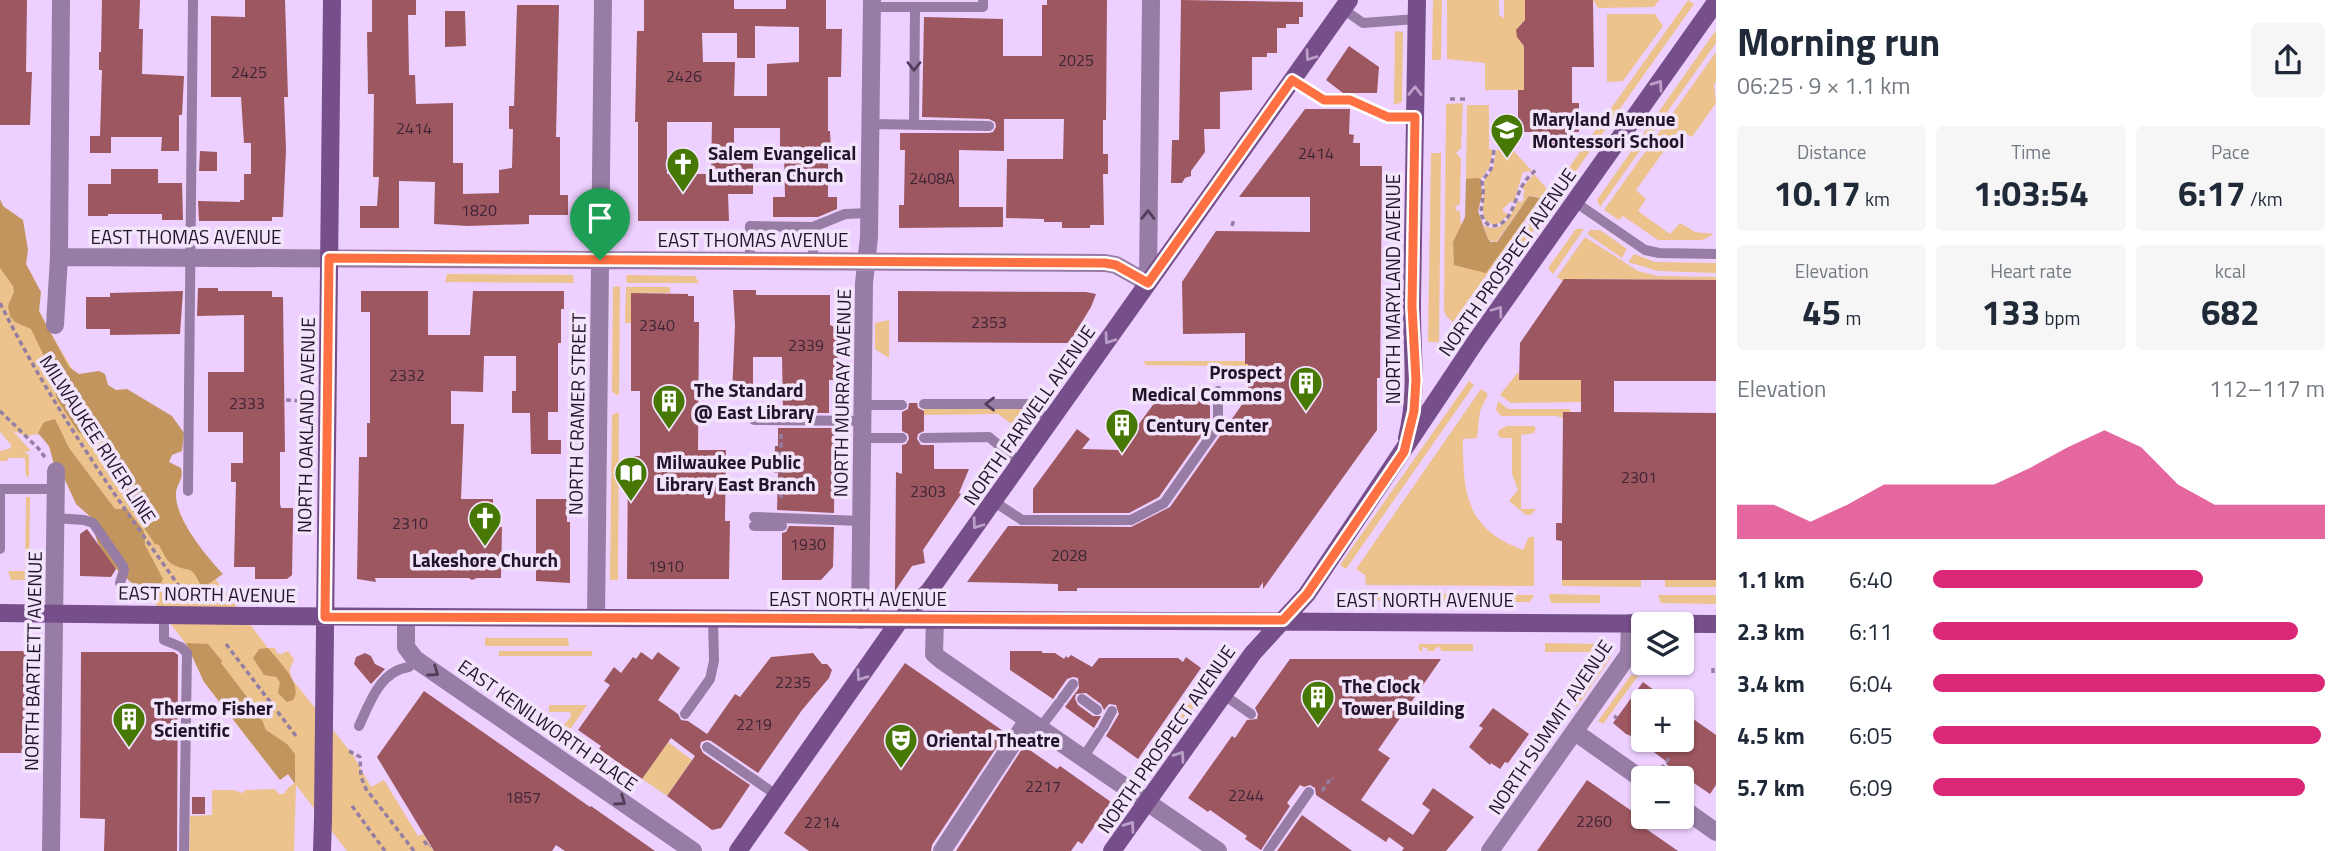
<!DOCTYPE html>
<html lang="en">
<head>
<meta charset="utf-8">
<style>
  body { margin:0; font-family:"Titillium Web",sans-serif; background:#f6f6f7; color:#1f2937; height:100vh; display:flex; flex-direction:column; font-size:26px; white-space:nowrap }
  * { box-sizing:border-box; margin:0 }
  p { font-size:23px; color:#747a83 }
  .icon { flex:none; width:38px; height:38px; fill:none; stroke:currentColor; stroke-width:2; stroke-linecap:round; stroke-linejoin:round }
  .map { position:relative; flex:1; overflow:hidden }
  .drawer { display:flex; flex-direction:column; background:#fff; width:630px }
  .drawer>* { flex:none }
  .buttons { position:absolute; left:1631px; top:612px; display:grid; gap:14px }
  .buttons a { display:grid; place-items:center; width:63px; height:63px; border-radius:7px; background:#fff; box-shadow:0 2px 5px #0004; font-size:35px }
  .pin { position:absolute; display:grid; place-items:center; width:60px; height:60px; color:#fff; margin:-72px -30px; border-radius:50% 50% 50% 0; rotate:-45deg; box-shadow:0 0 7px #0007 }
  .pin .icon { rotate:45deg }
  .round { display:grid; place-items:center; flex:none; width:74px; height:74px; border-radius:7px; background:#f6f6f7 }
  .head { display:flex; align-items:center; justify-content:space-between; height:119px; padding:0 21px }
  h1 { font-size:38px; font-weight:700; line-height:52px }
  .figures { display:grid; grid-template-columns:repeat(3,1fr); gap:10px; height:119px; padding:7px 21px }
  .figures div { display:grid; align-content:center; border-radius:7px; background:#f6f6f7; text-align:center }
  .figures b { font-size:35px; font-weight:700 }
  .figures small { font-size:19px; font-weight:400 }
  .figures p { font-size:19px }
  .chart { height:196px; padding:14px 21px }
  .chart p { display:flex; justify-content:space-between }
  .chart svg { width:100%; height:126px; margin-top:7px; fill:#db2777; opacity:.7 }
  ul { padding:0 21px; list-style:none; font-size:23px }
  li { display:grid; grid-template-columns:112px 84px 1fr; align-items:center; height:52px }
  li i { height:18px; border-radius:9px; background:#db2777 }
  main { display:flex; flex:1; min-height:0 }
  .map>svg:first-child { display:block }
</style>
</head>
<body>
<main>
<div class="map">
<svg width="1716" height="851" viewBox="0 0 1716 851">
  <rect width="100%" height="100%" fill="#edd0ff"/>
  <path fill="#ecc28d" d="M1433,0H1442L1441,60H1432Z
    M1447,0H1499V15L1504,18V0H1525V13L1537,14V21H1524L1516,30L1519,40L1524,44V90H1485V63L1447,59Z
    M1593,0H1659L1654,7L1598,8Z
    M1688,0L1694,4L1566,185L1558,183Z
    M1607,14H1655L1663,26L1623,81L1607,82Z
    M1716,30V43L1600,207L1597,200Z
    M1395,31L1403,32L1402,102L1394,105Z
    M1716,52V81L1714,85L1716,103L1692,137L1679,130L1636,190L1646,199L1638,211L1670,234L1680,223L1695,232L1714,234L1703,240H1658L1623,216L1619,220L1604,210Z
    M1463,103L1461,148L1456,153L1461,158L1460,204L1455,207L1456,210L1460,212L1461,226L1453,242L1486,272L1539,197L1529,196L1496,242L1488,240L1484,225C1502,236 1511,215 1518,201L1521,202L1524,199L1523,195L1525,190L1522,188L1534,174L1547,189L1453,322L1446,316L1444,310L1446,104Z
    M1467,105H1489V149L1493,150L1489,168L1481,179H1466Z
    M1496,150H1513L1532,171L1523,172L1514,201L1510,202L1503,209V212L1509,214L1498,224L1494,225L1485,220C1480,207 1485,195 1484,181L1493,169Z
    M1431,153H1441L1439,342H1428Z
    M1551,192L1556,199L1448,351L1443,345Z
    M1576,229H1584L1553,274L1548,268Z
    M1590,230H1600L1627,249L1622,258L1587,234Z
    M0,232L47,327L134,472L268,648H275L277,653L281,654L288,651L294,659L290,669L291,678L353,755L371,787L384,780L418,836L423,834L432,849L437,851H347L296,785L294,851H189L190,816L212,815V790H233L243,793L245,790L275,789L279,794H284L288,788L295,783L288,774L280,780L204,682L192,652L142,586L72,484L43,437L38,434L27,436L13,431L31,451L24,452L29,455V477L26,476L25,458H8L7,461H0V451L11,448V445L0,432Z
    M1585,237L1638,271L1658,276L1716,277V280L1565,279L1563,281L1557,277Z
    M1634,254L1655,262L1716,263V273L1658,271L1628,262Z
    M447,274L573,275L574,283L445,282Z
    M626,275L695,276L699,283H627Z
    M620,286L619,396L612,392L613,287Z
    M626,287H670V293H631V323H625Z
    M889,320V358L875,349V323Z
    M1143,361H1248V366L1146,365Z
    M1518,372L1520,380H1581V402L1511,403L1500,395Z
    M1469,381L1474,385L1346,569L1340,565Z
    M1481,389L1488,394L1480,411L1477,438L1463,439C1463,493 1465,528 1523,550L1529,537H1534V586L1366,585L1365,575L1356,569Z
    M1498,401L1508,409H1570V412H1563V418L1556,416H1501L1496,410Z
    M1024,408L1012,424L998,414L924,415V409Z
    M619,412L618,580H610L612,415Z
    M1507,426H1533L1536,428L1534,433L1521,435V509H1536L1531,515H1526L1509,501L1518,490L1512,474V438H1501L1498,435L1499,430Z
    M26,497H30L29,580H11L8,571H25Z
    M1562,580H1641V587L1562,586Z
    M1665,580H1716V587H1665Z
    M1359,593L1534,595L1530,602H1401L1359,599Z
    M1549,594L1600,595V603H1551Z
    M1658,595H1716V604L1661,603Z
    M485,638H568L569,646H485Z
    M1545,643L1598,644H1600L1599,652H1545Z
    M1419,644H1473V651H1441L1440,647L1435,648V651H1428L1427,648L1422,647V651H1419Z
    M499,651H592V656H499Z
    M1606,656L1611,657L1577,707L1572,703Z
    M1219,661L1224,665L1215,676H1212L1213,679L1185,719L1180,716Z
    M1631,675L1638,676L1603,724L1598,721Z
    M549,705H587L569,731L563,726L571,717L570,712H549Z
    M668,742L692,760L667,796L641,778Z"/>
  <path fill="#c1955d" d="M1476,178L1481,179L1482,195L1478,211L1488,239L1491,242H1497L1529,196L1540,198L1486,273L1454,265L1453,242L1465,217L1466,179Z
    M0,199L3,206L23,220L28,250L26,264L41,292L39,311L69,367L79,374L99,371L105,374L108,385L116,390L127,389L172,416L184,433L182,451L172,455L169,462L181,468C184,481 176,483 176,494C175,519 207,557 223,574L207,585L201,586C190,563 192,574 174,565C166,562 163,552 159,545L155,544L128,504L127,489L121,478L115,451L109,445L78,432L57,399L53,380L45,369L43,354L31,329L15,322L10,316L8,306L14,292L13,286L0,268Z
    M55,419L69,448L115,509H127L144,531L145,545L163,579L160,586H136C116,571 91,546 94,520L76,504L65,480L54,464L49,446L38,433L44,422Z
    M186,643L208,644L222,661L221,663L253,705V712L262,720L266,730L287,744L295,754V784L288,774L280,780L204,682Z
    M268,648C278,661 304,684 293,700L287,702L278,693L280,682L276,677L264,675L253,658L259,649Z"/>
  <path fill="#9c5760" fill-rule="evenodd" d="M0,0H27L26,72H32L30,125H0Z
    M102,0H140L139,29H143L142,74L184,76L182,115H179V151H161L162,137H111V153H90V136H100L102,70H99V52H101Z
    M245,0H285L288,97H284L286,150L283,217H272V221H199L198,201L240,202V200H244V174H251V143H244L241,97H211V16L245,17Z
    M372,0H416V15H408L409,75H415L416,104L453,103V163H463V194L499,193V170L512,168L513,129H509V106H514L517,5H559L556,137H560V195H568V215H529V224L468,226L434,224L435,182L399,181V228H360V206H377L379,177H373L374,94H368L367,32H372Z
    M644,0H734V9H786V0H826V29H842L841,77H828V131H830L831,152H828V197H837V209L818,217H773V197H785L784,152L780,153V128H734V161H753V194H728L729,221H638V122H635L637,31H644ZM755,26L799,27V62L767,64V96H734L735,62H703L702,33H737V58H755ZM667,122H712L711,174H667Z
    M1047,0H1107L1106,120H1103V154H1108V174H1103L1104,225H1090V228H1062V222H1044V219L1006,218L1007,159H1063L1064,119H1004V151L959,150V207H1003V227L899,228V205H904L905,150H900V133H989L993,132L996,127L995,122L989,119L922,117L924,17L1003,19V56H1042V5H1047Z
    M1181,0L1303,2V17H1299V24H1286V28H1277V53H1267V57H1252V90L1220,92V129H1204L1205,152L1191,171V176L1185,178L1182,183H1171L1172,140H1179Z
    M1525,0H1593L1594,67H1572V103H1579V132H1567V136H1557V151H1540V132H1518V90H1524V46L1517,37L1516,30L1525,20Z
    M445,11H465L466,46L445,47Z
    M1349,46L1379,67L1377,93H1343L1326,80Z
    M1305,109H1350L1349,134L1354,135L1353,143H1360V166H1382L1380,378H1377V430L1263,589V582L1259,588H1077V591H1058V584L967,582L1008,526L1131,527L1170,507L1248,396V364H1245V333L1183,334L1182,282L1216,231L1310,232V197H1239Z
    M200,151L217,152V171H199Z
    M111,169H158V183H182L183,220H162V214H108V216H88V184H111Z
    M1564,279L1716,280V381H1614V412L1716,413V580H1562V541L1556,540V523H1562L1563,412H1581V380H1519L1520,343Z
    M198,288H218V291H272V297H283L285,452H280V504L281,508H293V518L292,575L287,579H255V567H234L236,482H231V463H243V432H208V372H244V315L197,316Z
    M733,290H756V295H830V325L838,329V352L836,380H829V413H783L782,357H753V394H732L735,325Z
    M183,291L180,334L110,335V329H86V297H110V293Z
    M361,291H428V335H470L473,291H564V309H561V343H558V412H548V440H561V454H531L530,413H512V391H516V356H484L483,392L451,391V424H464L461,499H493V520H499V527H502L501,578H477L472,580L469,578H375L376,582L357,579L359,457H367V423H370V312H361Z
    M898,291L1086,292L1096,294L1091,307L1069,343L898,342Z
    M631,293L688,294V296H694V322H699L698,450H726L725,521H730L729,579H627L628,456H640V391H631Z
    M1202,401L1210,406V424L1159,497L1129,513H1033V489L1077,429L1090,439L1082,449L1120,450L1155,402Z
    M909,403H917L918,408L924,411V431L918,434L917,439L921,445H934V469H969L959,493L961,494L923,550L925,563L912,566L895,591L896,472L902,474V445L906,444L909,439L908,434L902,431V412L908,409Z
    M778,428H835L834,513L777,510L778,473H774L775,446H778Z
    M536,499H567V522H570V583L536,581Z
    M789,526L834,527L833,567L821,580H782V533L786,532Z
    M87,529L116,569L111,577L80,576V534Z
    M0,651H26L25,753H0Z
    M1010,651H1042V653H1055L1064,659L1066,656L1068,658L1071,655L1092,667L1099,658H1178L1183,662L1186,657L1201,668L1138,759L1106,736L1119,714L1116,705L1109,704L1104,710L1101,704L1086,693L1076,694L1075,699L1078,705L1093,716H1101L1094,728L1065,707L1079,688L1078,678L1073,677L1067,679L1053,699L1010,670Z
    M81,652H174L178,655L177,851H104L105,819L80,818Z
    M641,652L652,660L658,652L680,668L658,700L678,714L681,720L688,721L707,734L735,694L740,697L771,657L813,653L822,664H827L832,670L829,678L802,710L758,773L711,741L707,740L701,742L700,747L703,753L750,785L721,828L712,830L667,796L695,756L671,738L642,779L599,749L601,746L578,730L610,685L604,681L614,667L621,673L633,657L636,659Z
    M365,653L371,656L375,664L385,669L371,684L354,664L356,657Z
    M1290,659H1441L1378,750L1390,758L1361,800L1413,835L1430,810L1422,804L1433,788L1474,817L1446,851H1402L1404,848L1389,837L1386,842L1316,795L1315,788L1310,785L1304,787L1300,785L1287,803L1290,806L1261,850L1245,839L1247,836L1210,810L1208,812L1188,798L1232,736L1235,738L1247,720L1257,719L1258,714L1255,708Z
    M905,663L1006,733L932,845L931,851H809L784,833Z
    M1643,682L1670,702H1643V740H1682V711L1716,735V785L1710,794L1666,764L1667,762L1638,740H1641L1626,734L1613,723Z
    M424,691L590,807L591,806L655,851H565L556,845L552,851H434L377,757Z
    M1493,708L1529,734L1508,763L1505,762L1500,769L1491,763L1490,765L1469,747L1483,728L1479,726Z
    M1024,746L1057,769L1060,766L1111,802L1082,844L1078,841L1071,851H956Z
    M1587,780L1636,814L1632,819L1678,851H1537Z
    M192,797H205V814H192Z
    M1302,815L1352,851H1277Z"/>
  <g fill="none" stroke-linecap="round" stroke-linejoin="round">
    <path stroke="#947ea2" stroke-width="3.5" stroke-dasharray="5 3.5" stroke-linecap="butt" d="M1450,99H1455
      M1460,99H1467
      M1494,150L1491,169L1482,181C1482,185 1484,189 1483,193C1483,207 1476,216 1490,226C1511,227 1513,203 1521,188C1525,180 1530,175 1536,170
      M1232,226L1234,219
      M0,303C50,403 114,495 179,586
      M1438,348L1446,354
      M286,400L300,401
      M0,411L38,448L47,460
      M781,434V496H783
      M226,644L296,736
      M1713,668V676
      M1659,692L1669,699L1668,700
      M1614,716L1617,718
      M349,751L360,757L361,777L366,789L414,851
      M1661,769L1671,756
      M1322,791L1331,778L1333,779
      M352,806L385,851
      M424,841L429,847L430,846"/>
    <path stroke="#977da6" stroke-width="10" d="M872,7H983V0
      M1343,9L1363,23L1416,19
      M1292,80L1323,100H1350L1388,117H1415
      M871,124L989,126
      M914,125L915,7
      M1575,202L1645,250L1659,253L1716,254
      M750,261V226L813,227
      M813,261V227L845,214L869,213
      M924,404H1027L1051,421
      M863,405H902
      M754,420L863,421
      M862,438H902
      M924,438L989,437L1020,463
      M0,489H55
      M188,491L193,0
      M993,501L1022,520H1131L1164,503L1218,426V391
      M754,517L861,521
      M55,518L84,520L93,523L123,566L124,570L120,583
      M754,526H782
      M0,549V489
      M164,615V640L181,647L187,653L184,851
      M1224,695L1251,714
      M1062,699L1073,684
      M1082,699L1097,710
      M685,714L710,679L714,661L713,619
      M359,726C370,702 380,671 409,667
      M1040,728L1059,703
      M1103,728L1112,711
      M707,747L778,796
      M1083,758L1100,732
      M1268,851L1309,792"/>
    <path stroke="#977da6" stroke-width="18" d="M59,257L1105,263L1116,265L1148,283L1151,0
      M55,325L59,257L61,0
      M406,617V647L415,659L693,851
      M596,618L603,0
      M860,620L864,283L869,237L872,0
      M935,620L934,654L941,660L1218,851
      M1575,732L1643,780
      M1682,808L1716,832
      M51,851L56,471
      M942,851L1028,720
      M1490,851L1629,654L1630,623"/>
    <path stroke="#754e8a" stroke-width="18" d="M1407,438C1419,388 1411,349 1412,300C1414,200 1415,100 1417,0
      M0,613L164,615
      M243,616L1716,624
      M324,720L332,0
      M322,851L323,819
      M738,851L900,620L930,590L1349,0
      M1112,851L1253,653L1307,594L1476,341L1716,2"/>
    <path stroke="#754e8a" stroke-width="18" d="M164,615L243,616
      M323,819L324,720"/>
  </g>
  <defs><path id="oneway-chevron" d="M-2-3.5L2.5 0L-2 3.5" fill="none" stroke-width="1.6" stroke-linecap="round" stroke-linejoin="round" transform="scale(1.75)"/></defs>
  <g stroke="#baa0c8">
    <use href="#oneway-chevron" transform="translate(1310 56) rotate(125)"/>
    <use href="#oneway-chevron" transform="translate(1658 85) rotate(-55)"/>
    <use href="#oneway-chevron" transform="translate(1415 91) rotate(-89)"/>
    <use href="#oneway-chevron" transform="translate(1498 311) rotate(-54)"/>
    <use href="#oneway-chevron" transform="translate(1109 339) rotate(125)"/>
    <use href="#oneway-chevron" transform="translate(977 524) rotate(126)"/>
    <use href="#oneway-chevron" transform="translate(861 676) rotate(125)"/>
    <use href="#oneway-chevron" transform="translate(1180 756) rotate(-55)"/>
    <use href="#oneway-chevron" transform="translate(1130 826) rotate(-55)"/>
  </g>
  <g stroke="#513e5b">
    <use href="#oneway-chevron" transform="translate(914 66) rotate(90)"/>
    <use href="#oneway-chevron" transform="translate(1148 215) rotate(-89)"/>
    <use href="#oneway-chevron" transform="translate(990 404) rotate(180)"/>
    <use href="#oneway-chevron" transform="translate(434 672) rotate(35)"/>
    <use href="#oneway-chevron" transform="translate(621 801) rotate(35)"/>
  </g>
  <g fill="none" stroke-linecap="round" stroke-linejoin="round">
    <defs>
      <path id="route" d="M1292,80L1324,100H1350L1388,117H1415L1412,307L1416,380L1414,411L1404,452L1307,594L1283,620L325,617L329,258L1105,263L1116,265L1148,283Z"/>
    </defs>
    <use href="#route" stroke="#fff" stroke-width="14"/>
    <use href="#route" stroke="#ff7043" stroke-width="9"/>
  </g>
  <defs>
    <symbol id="school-pin" viewBox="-11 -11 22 30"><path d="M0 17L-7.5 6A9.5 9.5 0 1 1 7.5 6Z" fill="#467803" stroke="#f2e4fb"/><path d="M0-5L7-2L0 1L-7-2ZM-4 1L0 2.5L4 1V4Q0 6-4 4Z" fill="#fff"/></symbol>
    <symbol id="church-pin" viewBox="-11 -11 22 30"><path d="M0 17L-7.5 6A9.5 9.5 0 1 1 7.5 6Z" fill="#467803" stroke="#f2e4fb"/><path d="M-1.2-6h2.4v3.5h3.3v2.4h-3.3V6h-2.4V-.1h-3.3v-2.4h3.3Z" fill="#fff"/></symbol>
    <symbol id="building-pin" viewBox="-11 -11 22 30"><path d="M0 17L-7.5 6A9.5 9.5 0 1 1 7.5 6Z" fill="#467803" stroke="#f2e4fb"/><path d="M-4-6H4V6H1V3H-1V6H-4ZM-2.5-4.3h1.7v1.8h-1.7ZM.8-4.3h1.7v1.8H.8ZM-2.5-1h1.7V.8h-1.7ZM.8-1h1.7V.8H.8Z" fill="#fff"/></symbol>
    <symbol id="library-pin" viewBox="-11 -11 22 30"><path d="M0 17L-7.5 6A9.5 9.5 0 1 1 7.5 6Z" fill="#467803" stroke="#f2e4fb"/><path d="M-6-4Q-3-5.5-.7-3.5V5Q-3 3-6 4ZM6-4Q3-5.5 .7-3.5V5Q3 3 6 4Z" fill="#fff"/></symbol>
    <symbol id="theatre-pin" viewBox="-11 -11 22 30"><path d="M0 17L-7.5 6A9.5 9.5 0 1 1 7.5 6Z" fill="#467803" stroke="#f2e4fb"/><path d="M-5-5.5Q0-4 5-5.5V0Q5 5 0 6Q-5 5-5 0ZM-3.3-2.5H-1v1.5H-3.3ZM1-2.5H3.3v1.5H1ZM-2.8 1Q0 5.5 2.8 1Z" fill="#fff"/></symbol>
  </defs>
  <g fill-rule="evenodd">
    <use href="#school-pin" x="1488" y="111" width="38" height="52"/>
    <use href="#church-pin" x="664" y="145" width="38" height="52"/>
    <use href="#building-pin" x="1287" y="364" width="38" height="52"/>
    <use href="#building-pin" x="650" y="382" width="38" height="52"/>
    <use href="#building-pin" x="1103" y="406" width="38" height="52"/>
    <use href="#library-pin" x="612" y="454" width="38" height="52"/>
    <use href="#church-pin" x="466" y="499" width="38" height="52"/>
    <use href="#building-pin" x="1299" y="678" width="38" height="52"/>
    <use href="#building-pin" x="110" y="700" width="38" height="52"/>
    <use href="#theatre-pin" x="882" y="721" width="38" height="52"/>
  </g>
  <g text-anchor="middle" stroke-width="7" stroke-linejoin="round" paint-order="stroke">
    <g font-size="16" fill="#402537">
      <text x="1076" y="66">2025</text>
      <text x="249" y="78">2425</text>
      <text x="684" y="82">2426</text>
      <text x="414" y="134">2414</text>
      <text x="1316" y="159">2414</text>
      <text x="932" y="184">2408A</text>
      <text x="479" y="216">1820</text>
      <text x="989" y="328">2353</text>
      <text x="657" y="331">2340</text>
      <text x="806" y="351">2339</text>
      <text x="407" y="381">2332</text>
      <text x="247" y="409">2333</text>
      <text x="1639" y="483">2301</text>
      <text x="928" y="497">2303</text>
      <text x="410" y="529">2310</text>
      <text x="808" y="550">1930</text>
      <text x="1069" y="561">2028</text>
      <text x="666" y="572">1910</text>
      <text x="793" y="688">2235</text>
      <text x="754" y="730">2219</text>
      <text x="1043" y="792">2217</text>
      <text x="1246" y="801">2244</text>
      <text x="523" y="803">1857</text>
      <text x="1594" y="827">2260</text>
      <text x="822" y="828">2214</text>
    </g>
    <g font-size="19" font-weight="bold" fill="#221429" stroke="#f2e4fb" text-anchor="start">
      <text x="1532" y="126">Maryland Avenue<tspan x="1532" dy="22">Montessori School</tspan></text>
      <text x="708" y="160">Salem Evangelical<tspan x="708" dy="22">Lutheran Church</tspan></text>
      <text x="1282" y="379" text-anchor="end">Prospect<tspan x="1282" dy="22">Medical Commons</tspan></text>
      <text x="694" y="397">The Standard<tspan x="694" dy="22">@ East Library</tspan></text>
      <text x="1146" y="432">Century Center</text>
      <text x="656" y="469">Milwaukee Public<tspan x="656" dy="22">Library East Branch</tspan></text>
      <text x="485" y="567" text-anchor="middle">Lakeshore Church</text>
      <text x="1342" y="693">The Clock<tspan x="1342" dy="22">Tower Building</tspan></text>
      <text x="154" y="715">Thermo Fisher<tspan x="154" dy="22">Scientific</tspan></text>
      <text x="926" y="747">Oriental Theatre</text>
    </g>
    <g font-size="19" fill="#221429" stroke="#f2e4fb">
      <text x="186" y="244">EAST THOMAS AVENUE</text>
      <text x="753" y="247">EAST THOMAS AVENUE</text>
      <text transform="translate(1507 262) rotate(-55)" y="7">NORTH PROSPECT AVENUE</text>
      <text transform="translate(1393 289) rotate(-90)" y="7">NORTH MARYLAND AVENUE</text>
      <text transform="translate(842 393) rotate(-89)" y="7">NORTH MURRAY AVENUE</text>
      <text transform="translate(577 414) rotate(-89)" y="7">NORTH CRAMER STREET</text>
      <text transform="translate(1029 415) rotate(-55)" y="7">NORTH FARWELL AVENUE</text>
      <text transform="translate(306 425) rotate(-89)" y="7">NORTH OAKLAND AVENUE</text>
      <text transform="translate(98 439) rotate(57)" y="7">MILWAUKEE RIVER LINE</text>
      <text transform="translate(207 594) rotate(1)" y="7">EAST NORTH AVENUE</text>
      <text x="858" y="606">EAST NORTH AVENUE</text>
      <text x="1425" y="607">EAST NORTH AVENUE</text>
      <text transform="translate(33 661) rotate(-89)" y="7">NORTH BARTLETT AVENUE</text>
      <text transform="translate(548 725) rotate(35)" y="7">EAST KENILWORTH PLACE</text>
      <text transform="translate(1550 727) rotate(-56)" y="7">NORTH SUMMIT AVENUE</text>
      <text transform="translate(1166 739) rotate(-55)" y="7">NORTH PROSPECT AVENUE</text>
    </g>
  </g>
</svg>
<div class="buttons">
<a><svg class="icon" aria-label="layers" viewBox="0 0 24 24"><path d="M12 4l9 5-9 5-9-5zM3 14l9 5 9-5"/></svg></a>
<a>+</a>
<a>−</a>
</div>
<div class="pin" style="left:600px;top:260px;background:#1e9e55"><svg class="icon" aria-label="arrive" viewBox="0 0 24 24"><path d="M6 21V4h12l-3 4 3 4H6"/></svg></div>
</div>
<section class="drawer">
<div class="head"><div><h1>Morning run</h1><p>06:25 · 9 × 1.1 km</p></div><a class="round"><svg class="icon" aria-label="share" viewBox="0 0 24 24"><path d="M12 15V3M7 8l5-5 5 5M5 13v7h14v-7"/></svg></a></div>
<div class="figures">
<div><p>Distance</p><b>10.17<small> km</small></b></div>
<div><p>Time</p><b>1:03:54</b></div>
<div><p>Pace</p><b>6:17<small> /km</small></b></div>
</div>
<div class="figures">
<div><p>Elevation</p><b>45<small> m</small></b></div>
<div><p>Heart rate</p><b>133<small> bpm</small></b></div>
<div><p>kcal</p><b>682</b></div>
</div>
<div class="chart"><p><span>Elevation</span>112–117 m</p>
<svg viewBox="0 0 160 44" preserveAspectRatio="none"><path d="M0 44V32L10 32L20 38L30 32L40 25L50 25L60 25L70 25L80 19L90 12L100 6L110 12L120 25L130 32L140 32L150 32L160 32V44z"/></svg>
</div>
<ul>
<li><b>1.1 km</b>6:40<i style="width:69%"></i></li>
<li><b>2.3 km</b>6:11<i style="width:93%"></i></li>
<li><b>3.4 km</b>6:04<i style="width:100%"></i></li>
<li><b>4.5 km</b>6:05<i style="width:99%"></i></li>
<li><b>5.7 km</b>6:09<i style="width:95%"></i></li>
</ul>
</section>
</main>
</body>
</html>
